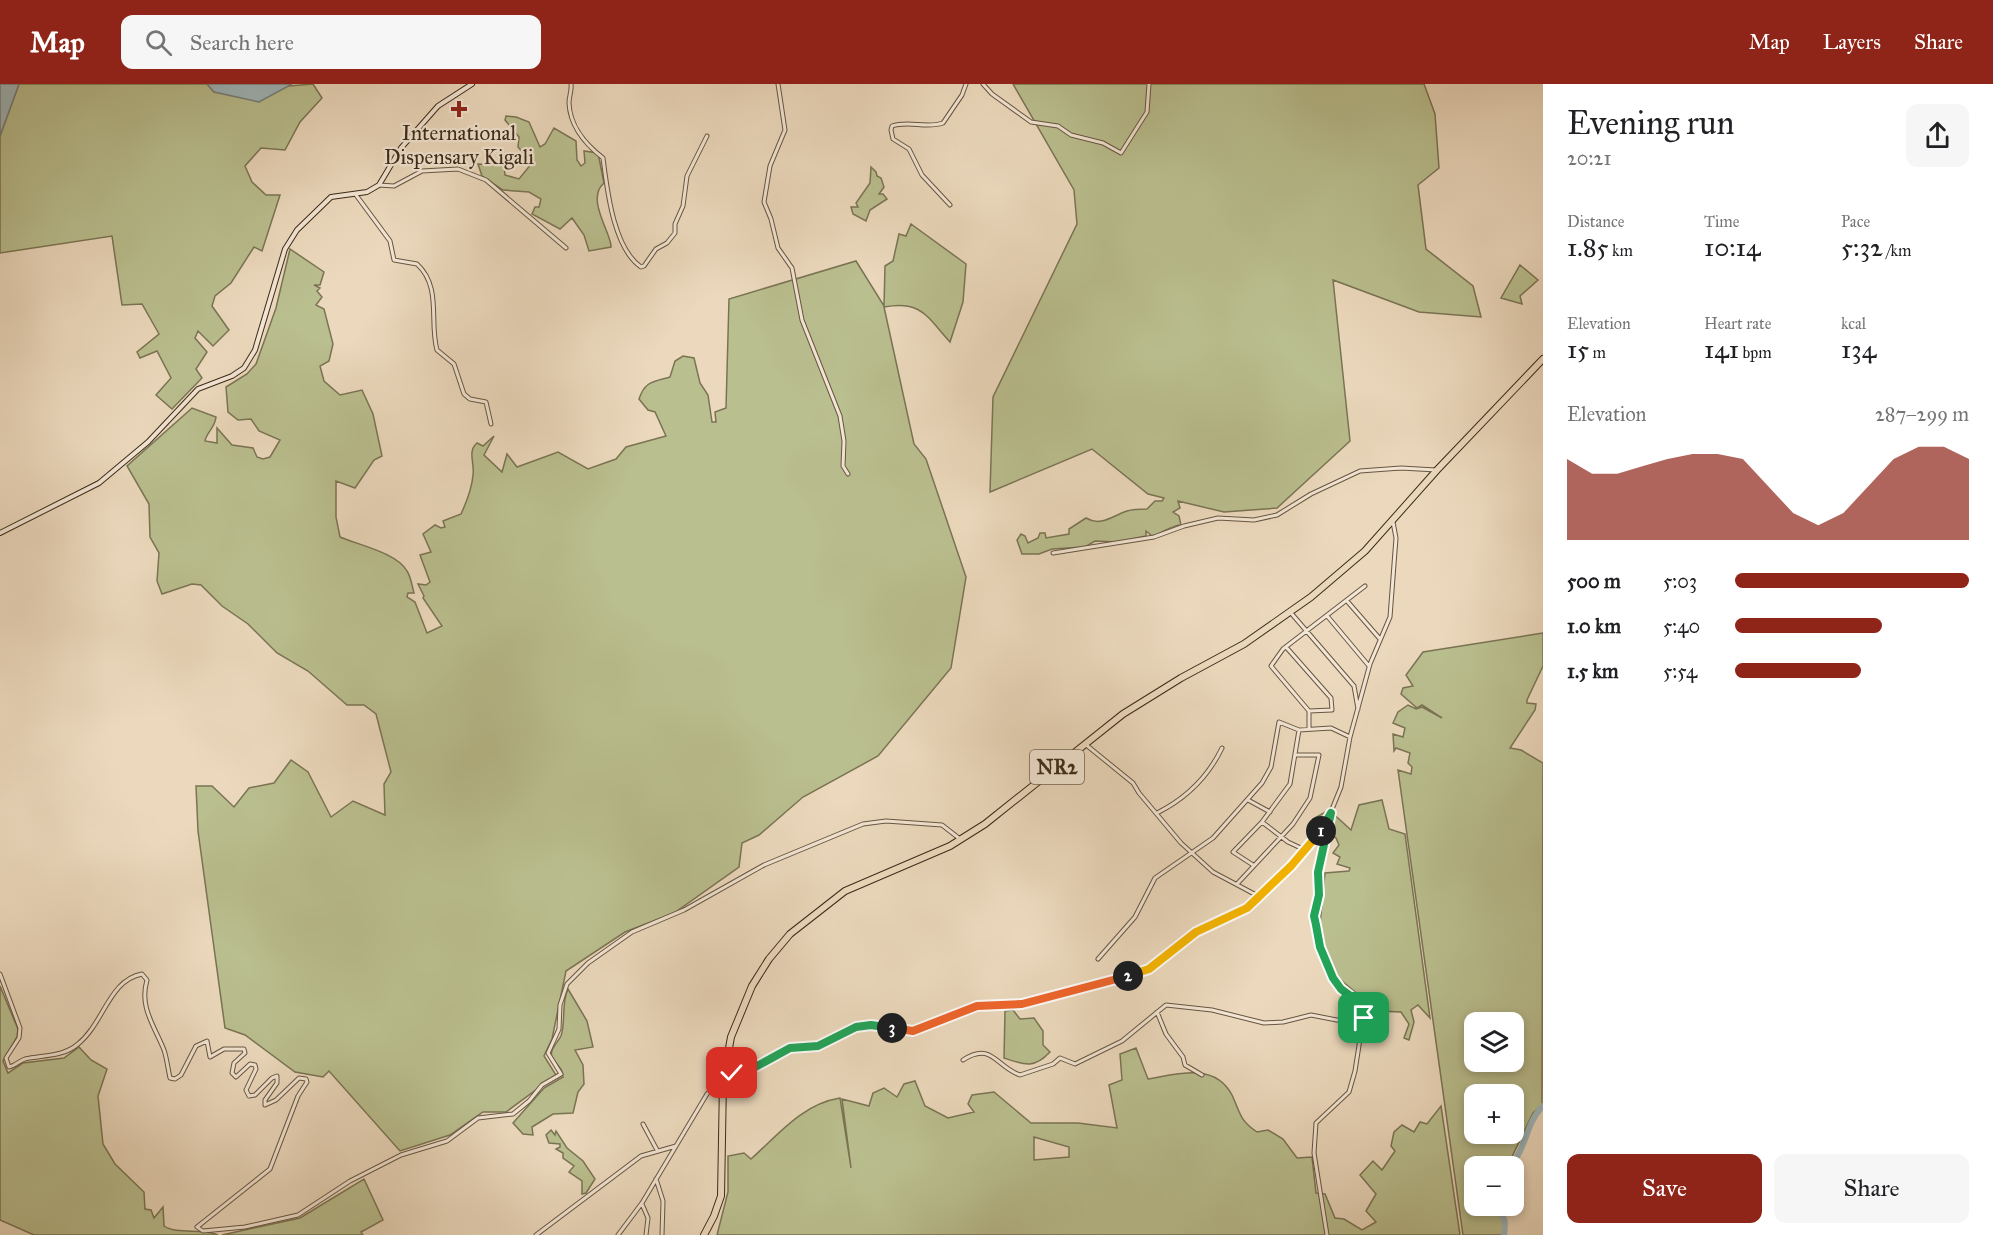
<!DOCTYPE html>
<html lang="en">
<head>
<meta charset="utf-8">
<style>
  body { margin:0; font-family:"IM FELL Great Primer",serif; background:#f6f6f6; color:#202124; height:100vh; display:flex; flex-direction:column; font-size:22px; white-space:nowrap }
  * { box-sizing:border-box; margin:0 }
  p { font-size:20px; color:#757577 }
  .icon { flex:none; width:33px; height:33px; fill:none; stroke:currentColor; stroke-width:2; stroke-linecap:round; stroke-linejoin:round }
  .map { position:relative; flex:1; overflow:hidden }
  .side { display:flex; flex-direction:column; background:#fff; width:450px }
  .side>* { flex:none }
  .controls { position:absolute; left:1464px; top:928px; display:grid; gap:12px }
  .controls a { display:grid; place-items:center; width:60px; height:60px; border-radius:12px; background:#fff; box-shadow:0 3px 9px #0003; font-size:30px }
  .pin { position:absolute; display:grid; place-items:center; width:51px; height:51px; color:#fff; margin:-26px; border-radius:12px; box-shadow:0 3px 9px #0006 }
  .km { position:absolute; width:30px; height:30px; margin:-15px; border-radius:50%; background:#222; color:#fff; font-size:16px; line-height:30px; text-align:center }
  .round { display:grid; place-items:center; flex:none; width:63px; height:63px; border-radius:12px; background:#f6f6f6 }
  .summary { display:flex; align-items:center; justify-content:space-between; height:102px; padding:0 24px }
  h1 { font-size:33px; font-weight:600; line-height:45px }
  .stats { display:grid; grid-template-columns:repeat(3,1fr); gap:9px; height:102px; padding:6px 24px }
  .stats div { display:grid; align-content:center }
  .stats b { font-size:26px; font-weight:600 }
  .stats small { font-size:16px; font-weight:400 }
  .stats p { font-size:16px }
  .chart { height:168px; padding:12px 24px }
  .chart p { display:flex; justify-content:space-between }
  .chart svg { width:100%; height:108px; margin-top:6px; fill:#8f2418; opacity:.7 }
  .button { display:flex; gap:12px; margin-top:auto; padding:12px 24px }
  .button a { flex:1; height:69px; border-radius:12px; background:#8f2418; color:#fff; font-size:24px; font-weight:600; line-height:69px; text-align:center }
  .button a+a { background:#f6f6f6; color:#202124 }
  ul { padding:0 24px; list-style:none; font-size:20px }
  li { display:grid; grid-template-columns:96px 72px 1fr; align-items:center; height:45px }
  li i { height:15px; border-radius:8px; background:#8f2418 }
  header { display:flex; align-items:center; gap:36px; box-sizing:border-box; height:84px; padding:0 30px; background:#8f2418; color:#fff }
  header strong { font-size:28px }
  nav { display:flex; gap:33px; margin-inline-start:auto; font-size:21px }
  .search { width:420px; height:54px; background:#f6f6f6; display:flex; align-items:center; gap:15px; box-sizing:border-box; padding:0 21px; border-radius:12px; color:#757577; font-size:22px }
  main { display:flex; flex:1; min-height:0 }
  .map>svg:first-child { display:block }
</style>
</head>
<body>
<header>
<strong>Map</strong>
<div class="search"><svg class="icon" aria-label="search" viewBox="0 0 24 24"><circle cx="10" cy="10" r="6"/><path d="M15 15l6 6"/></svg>Search here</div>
<nav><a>Map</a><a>Layers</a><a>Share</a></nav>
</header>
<main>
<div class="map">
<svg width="1543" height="1151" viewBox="0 0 1543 1151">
  <rect width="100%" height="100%" fill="#ecd9bd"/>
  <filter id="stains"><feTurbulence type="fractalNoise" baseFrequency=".00333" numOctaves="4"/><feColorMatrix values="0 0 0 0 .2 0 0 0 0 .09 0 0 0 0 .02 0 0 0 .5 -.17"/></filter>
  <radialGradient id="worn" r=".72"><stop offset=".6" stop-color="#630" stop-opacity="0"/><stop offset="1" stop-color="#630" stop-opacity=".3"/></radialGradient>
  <path fill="#babf8f" stroke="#7a7454" stroke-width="1.5" fill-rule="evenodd" d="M19,0H207L214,8L313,0L322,14L300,38L285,66L261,64L245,82L252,98L266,111H280L262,167L254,163L231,199L215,212L212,222L229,246L213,262L198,247L195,254L207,268L196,285L202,294L172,325L156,311L171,294L157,267L140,274L137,268L159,250L142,220L122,221L112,152L0,169V52Z
    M1013,0H1424L1435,30L1439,84L1418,101L1426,165L1473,202L1481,233L1419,228L1333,196L1350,357L1277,424L1224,428L1178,417L1180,424L1173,428L1179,432L1181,441C1174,440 1161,450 1152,452L1146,447V452L1118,458L1095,457L1085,463L1052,465L1039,470H1022L1017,456L1021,450L1025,452L1028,459L1038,454L1040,449H1045L1046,454L1069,450V445L1086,434C1101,443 1112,432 1127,427C1133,425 1140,425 1147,425L1155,417H1162L1164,414L1148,410L1092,365L990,408L993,313L1077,140L1074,106Z
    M506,32L516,33L529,38L540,63L545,60L554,44L576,57L577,76L581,82L585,79L584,67L598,69L604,99C585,115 612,150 611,163L589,167L584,151L572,134L560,145L532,130L535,123H539L541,115L529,108L503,106L482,92L478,80L504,81L505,91L519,95L532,79L518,63L519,53L505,36Z
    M871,83L876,88L877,92L881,94L884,103L879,110H883L887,115L870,126L866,137L853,130L851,123H858L856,119L870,99Z
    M911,140L966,180L963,218L950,258C927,233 922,216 884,223L914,360L926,375L966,493L951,584L878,672L803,713L759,751L742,759L739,783L674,829L625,848L566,887L552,955L544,972L556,991L506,1028H483L450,1051L400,1067L329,987L323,993L295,988L245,951L225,944L198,747L196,702H212L234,723L249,704L274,699L291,676L308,688L331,733L353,717L385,731L384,700L391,688L376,630L364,621H347L308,587L277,569L248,540L222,522L201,501L192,500L162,510L157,497L159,469L150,453L149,420L127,382L192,324L216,333C215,344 206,349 205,357L217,359V344L232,361L253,364L257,373L263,375L270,373L280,356L259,347L251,335L238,336L228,328L226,303L247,290L256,280L276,224L290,165L324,188L320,201H314L320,204L317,207L322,213L316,221L324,225L333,260L329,277L320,282L324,297L340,311L362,306L373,330L382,372L374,376L355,404L336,397V433L340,453C359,461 397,469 407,487C411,493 412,502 414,509H408L407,513L415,518L427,549L442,542L423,514L424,512L418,500L426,501L430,498L420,471L431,468L423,450L435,441L441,444L445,443L443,437L461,430C467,417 472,405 473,391C475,380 467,367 477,359L483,362L494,352L484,371L502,388L507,370L517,383L558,368L588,385L616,375L626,363L666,352L655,328L648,326L639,315C645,297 653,298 670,293L675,277L683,272L694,274L700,299L708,311L712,338H716L715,328L726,324L729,215L856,177L884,222L885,182L893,177L899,150L906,152Z
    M1520,181L1538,196L1520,212L1522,220L1501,214Z
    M1543,549V582L1527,616V619L1536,620L1535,626L1510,664L1521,666L1543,679L1542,1021L1533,1029L1508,1081L1496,1078L1491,1083H1474V1122H1486L1500,1130L1504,1139L1503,1151H1463L1398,686L1411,690L1412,683L1408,679L1410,669L1396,664L1394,667L1393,650L1403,653L1405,644L1393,639L1398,628L1408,621L1416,625L1422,623L1442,634L1422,621L1417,624L1401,610L1403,604L1413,602L1406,591L1423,568ZM1474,939H1514V978H1474ZM1474,1011H1514V1050H1474Z
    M1382,716L1389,745L1405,750L1430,934L1418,921L1411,926L1414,938L1409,956L1404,954L1409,940L1401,928L1378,927L1336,892L1326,868L1320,840L1325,789L1349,787L1350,784L1337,780L1340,773L1333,769L1339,761L1336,754L1313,735L1329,726L1351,746L1359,721Z
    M0,902L18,945L17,953L3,977L8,989L23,979L64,974L79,963L91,976L107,985L98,1012L103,1060L115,1080L144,1108L145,1125L151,1126L154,1134L163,1123L164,1142C177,1151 202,1144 218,1151H34L0,1136Z
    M568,905L587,937L593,963L575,966L583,981L584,1000L578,1008L573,1029L553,1030L532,1043L533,1051L523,1050L513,1039L544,1004L563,993C563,983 556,982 552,973C549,966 558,958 561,952C566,936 561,920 568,905Z
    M1013,926L1020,935L1034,934L1043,947V961L1050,968C1034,985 1025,981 1004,974L1005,927Z
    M1136,964L1148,995C1178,990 1215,978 1232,1011C1240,1028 1239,1036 1257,1048L1268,1046L1283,1055L1297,1074L1312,1073L1316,1109L1325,1110L1335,1134L1344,1135L1362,1146L1376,1138L1366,1127L1376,1110L1360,1091L1373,1077L1382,1086L1395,1067L1391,1062L1394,1048L1402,1041L1414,1048L1420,1038L1427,1040L1441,1022L1460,1151H717L728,1108V1072L744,1069L751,1075C778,1051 802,1020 840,1014L851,1084L842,1015L869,1022L873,1009L884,1004L897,1013L904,1000L915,997L925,1022L948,1034L974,1028L968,1020L972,1011L994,1008L1031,1039H1078L1117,1044L1109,1001L1122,996L1120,970ZM1034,1053L1069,1063V1073L1034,1076Z
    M551,1046L555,1051L556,1047L567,1064L583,1077L595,1095L586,1109L582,1110V1097L569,1088L574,1082L563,1074V1069L556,1065L560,1063V1060L549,1059L546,1051Z
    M364,1095L383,1136L361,1148L363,1151H222L300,1134Z"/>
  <path fill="#9eb7bc" stroke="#767f7b" stroke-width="1.5" d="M0,0H19L0,52Z
    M207,0H292L259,18L214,8Z"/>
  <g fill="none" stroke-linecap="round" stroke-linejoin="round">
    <path stroke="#9eb7bc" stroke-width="6" d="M1494,1083L1497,1079L1506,1083
      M1508,1083C1526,1069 1525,1039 1543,1022
      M1488,1122C1503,1133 1507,1129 1504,1151"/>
    <defs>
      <path id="street" d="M571,0C572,6 569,12 569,19C570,43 585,60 603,74C607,104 613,164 641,183L644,182L656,165L667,159L675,149V140L683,122L687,92L707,52
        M778,0L785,46L770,82L764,118L771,135L778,164L792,184L802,236L840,332L844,357L843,382L848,390
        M983,0L992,10L1031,38L1058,42L1071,51L1103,59L1121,69L1147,28L1149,0
        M379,101L394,102L422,87L458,85L486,96L566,164
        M356,111L390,157L394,176L417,180C442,203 429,237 437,266L454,280L464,310L470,315L486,318L491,340
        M950,121L922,91L909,65L893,55L891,46L892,42C909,36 926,45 943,39L962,11L966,0
        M1053,469L1154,453L1184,442L1218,434L1254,436L1277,431L1311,410L1360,387L1401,384L1436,386
        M1347,517L1380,555
        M1291,529L1354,602L1358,625
        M1328,533L1369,582
        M1286,563L1331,614L1332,626L1309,627L1271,582L1283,565L1365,502
        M1309,645V627
        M1085,660L1133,699L1139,709L1181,759L1213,788L1260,813
        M1248,716L1270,728
        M1157,729C1185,715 1208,693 1222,664
        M1262,738L1288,758L1305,766
        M1253,781L1233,768L1262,738L1290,700L1299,646
        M1237,800L1293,740L1310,714L1319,671H1296
        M1098,875L1135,833L1155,794L1213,754L1262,699L1271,683L1279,638L1299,646L1331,644L1350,653
        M0,890L20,944L19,954L6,974L9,983C15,982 19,977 25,975C43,971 63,973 78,960C104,939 109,896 142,890L147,896C139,923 154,941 164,966C167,975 168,985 170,994L175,995L181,991L196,962L207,957L210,973L224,965H244L245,969L234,979L232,989L236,993L250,980L255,981L256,985L246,1006L249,1012L255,1011L272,994L277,992V999L265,1016V1021L276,1016L299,994L306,995L307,998L298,1012L270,1085L197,1143L203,1147L245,1143L298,1131L350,1097L401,1071L447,1057L478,1034L513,1030L529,1017L542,1001L561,990L548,969L559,945L560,921L567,900L588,879L632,848L684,826L764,781L863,740L886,737L942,741L960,755
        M1157,928L1166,950L1183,973L1185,981L1202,991
        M963,976C992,957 996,983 1020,991L1053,980L1060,974L1075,980L1122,957L1166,921L1212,926L1264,939L1283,938L1311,931L1342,937L1364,934
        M725,1000L731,989L748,987L790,964L818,962L856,943L882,941L913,947L977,923L1037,917L1138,889L1149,885L1196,848L1247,823L1312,760L1326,740L1341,703L1350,653L1370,580L1390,533L1396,454L1393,438
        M643,1040L657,1066
        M656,1095L663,1117L662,1151
        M642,1120L648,1134L646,1151
        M536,1151L641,1072L676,1062
        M618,1151L642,1119L707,1010L721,997
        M1327,1151L1314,1069L1316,1039L1349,1008L1355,987L1365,923L1341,905L1333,894L1320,863L1316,841L1314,832L1319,811L1318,788L1331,734"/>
      <path id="secondary" d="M0,449L99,399L148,358L198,305L232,292L244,284L255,266L285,165L297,146L331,113L367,108L379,101L401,64L438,22L472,0"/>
      <path id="highway" d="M704,1151L714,1132L721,1112L723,997L731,953L752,902L769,875L790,850L845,807L950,762L985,740L1123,630L1181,594L1244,560L1311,513L1365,467L1437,386L1543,275"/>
    </defs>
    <use href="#street" stroke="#675643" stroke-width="5"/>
    <use href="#secondary" stroke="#3b2a1a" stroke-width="6"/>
    <use href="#highway" stroke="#3b2a1a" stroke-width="8"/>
    <use href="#street" stroke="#f3e6d4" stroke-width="3"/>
    <use href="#secondary" stroke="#f3e6d4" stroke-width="4"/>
    <use href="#highway" stroke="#ecd9bd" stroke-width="6"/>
  </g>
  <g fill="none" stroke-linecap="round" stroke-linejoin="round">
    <defs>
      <path id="split-1" d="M1321,747L1331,729L1318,788L1319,811L1314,832L1316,841L1320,863L1333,894L1341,905L1365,923L1364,934"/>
      <path id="split-2" d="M1128,892L1149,885L1196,848L1247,824L1291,782L1321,747"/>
      <path id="split-3" d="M892,944L913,947L977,922L1022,920L1128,892"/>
      <path id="split-4" d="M732,989L748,987L790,964L818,962L856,943L871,941L892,944"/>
    </defs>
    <use href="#split-1" stroke="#fff" stroke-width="12"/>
    <use href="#split-2" stroke="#fff" stroke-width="12"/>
    <use href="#split-3" stroke="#fff" stroke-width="12"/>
    <use href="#split-4" stroke="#fff" stroke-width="12"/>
    <use href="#split-1" stroke="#22a559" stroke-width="8"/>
    <use href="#split-2" stroke="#f5b400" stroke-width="8"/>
    <use href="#split-3" stroke="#f0652b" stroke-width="8"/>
    <use href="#split-4" stroke="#22a559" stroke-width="8"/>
  </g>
  <path fill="#8f2418" stroke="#f3e6d4" stroke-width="2" d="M456 16h6v6h6v6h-6v6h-6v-6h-6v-6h6z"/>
  <g text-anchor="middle" stroke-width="4.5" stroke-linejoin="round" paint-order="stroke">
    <rect fill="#f3e6d4" stroke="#726252" stroke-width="1.5" x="1030" y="666" width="54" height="34" rx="4.5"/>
    <g font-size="20" font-weight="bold" fill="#3b2a1a">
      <text x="1057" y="690">NR2</text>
    </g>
    <g font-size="21" fill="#3b2a1a" stroke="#f3e6d4">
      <text x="459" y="56">International<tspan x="459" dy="24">Dispensary Kigali</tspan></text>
    </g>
  </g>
  <rect width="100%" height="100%" filter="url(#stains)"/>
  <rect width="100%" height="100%" fill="url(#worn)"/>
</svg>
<div class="controls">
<a><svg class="icon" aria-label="layers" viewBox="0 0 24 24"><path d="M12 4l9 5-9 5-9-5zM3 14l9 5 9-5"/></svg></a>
<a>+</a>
<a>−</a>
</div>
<div class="pin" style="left:1364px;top:934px;background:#1e9e55"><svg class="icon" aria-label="arrive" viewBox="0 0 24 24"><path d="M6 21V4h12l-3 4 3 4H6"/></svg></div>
<div class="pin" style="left:732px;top:989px;background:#d93025"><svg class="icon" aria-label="check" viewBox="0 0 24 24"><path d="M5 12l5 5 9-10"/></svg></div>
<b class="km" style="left:1321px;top:747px">1</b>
<b class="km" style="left:1128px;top:892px">2</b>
<b class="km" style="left:892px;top:944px">3</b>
</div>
<section class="side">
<div class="summary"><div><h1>Evening run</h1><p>20:21</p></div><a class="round"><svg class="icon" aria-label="share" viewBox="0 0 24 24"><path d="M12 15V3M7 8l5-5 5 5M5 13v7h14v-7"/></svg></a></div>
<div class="stats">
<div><p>Distance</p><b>1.85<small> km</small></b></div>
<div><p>Time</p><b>10:14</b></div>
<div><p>Pace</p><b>5:32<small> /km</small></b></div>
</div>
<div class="stats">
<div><p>Elevation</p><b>15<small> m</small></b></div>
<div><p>Heart rate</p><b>141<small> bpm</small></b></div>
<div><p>kcal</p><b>134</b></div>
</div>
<div class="chart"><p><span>Elevation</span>287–299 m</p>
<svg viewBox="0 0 160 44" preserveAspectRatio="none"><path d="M0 44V11L10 17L20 17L30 14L40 11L50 9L60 9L70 11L80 22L90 33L100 38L110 33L120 22L130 11L140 6L150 6L160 11V44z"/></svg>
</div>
<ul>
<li><b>500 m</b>5:03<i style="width:100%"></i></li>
<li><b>1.0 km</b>5:40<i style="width:63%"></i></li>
<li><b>1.5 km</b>5:54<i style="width:54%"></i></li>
</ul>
<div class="button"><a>Save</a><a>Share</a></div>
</section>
</main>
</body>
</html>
